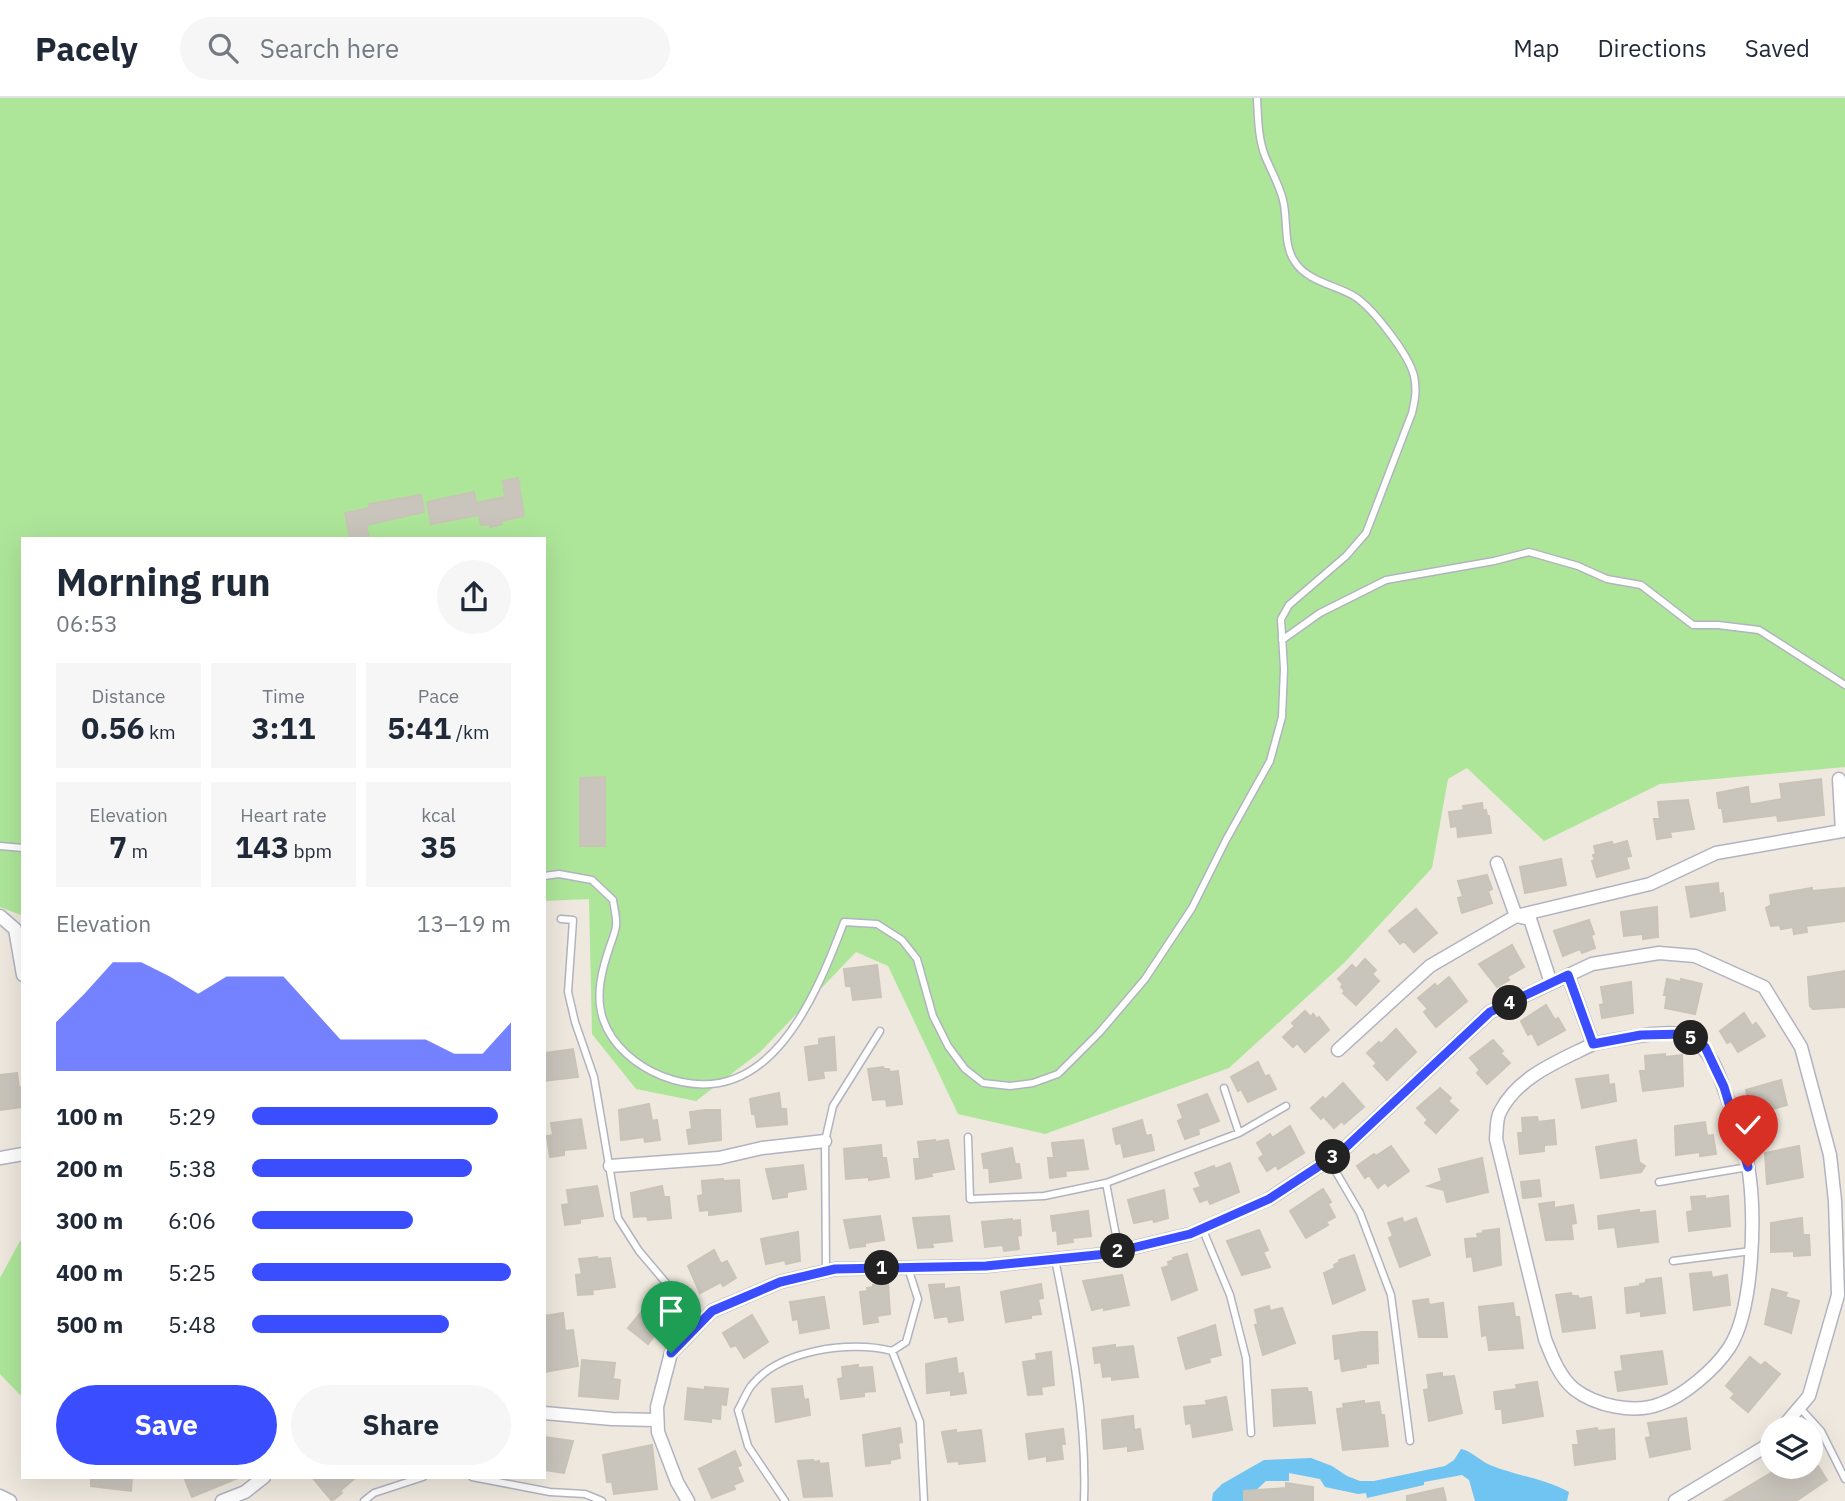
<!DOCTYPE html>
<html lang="en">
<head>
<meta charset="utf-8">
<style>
  body { margin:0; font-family:"IBM Plex Sans",sans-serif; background:#f6f6f7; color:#1f2937; height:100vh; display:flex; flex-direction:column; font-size:26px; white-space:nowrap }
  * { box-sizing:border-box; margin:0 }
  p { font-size:23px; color:#747a83 }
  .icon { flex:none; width:38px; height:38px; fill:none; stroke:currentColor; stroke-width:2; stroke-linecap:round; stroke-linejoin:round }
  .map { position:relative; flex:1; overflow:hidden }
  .panel { position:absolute; left:21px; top:439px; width:525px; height:942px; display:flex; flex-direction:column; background:#fff; border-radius:0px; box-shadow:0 7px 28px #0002 }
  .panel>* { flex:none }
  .tools { position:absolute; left:1760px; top:1318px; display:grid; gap:14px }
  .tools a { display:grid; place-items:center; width:63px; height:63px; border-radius:50%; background:#fff; box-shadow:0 7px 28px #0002; font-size:35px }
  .pin { position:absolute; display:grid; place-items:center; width:60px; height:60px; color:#fff; margin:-72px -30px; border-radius:50% 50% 50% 0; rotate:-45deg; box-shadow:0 0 7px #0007 }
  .pin .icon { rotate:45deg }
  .km { position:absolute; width:35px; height:35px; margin:-18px; border-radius:50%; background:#222; color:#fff; font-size:19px; line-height:35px; text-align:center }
  .round { display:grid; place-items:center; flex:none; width:74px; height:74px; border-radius:37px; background:#f6f6f7 }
  .headline { display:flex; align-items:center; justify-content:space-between; height:119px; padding:0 35px }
  h1 { font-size:38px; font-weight:800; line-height:52px }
  .stats { display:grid; grid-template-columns:repeat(3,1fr); gap:10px; height:119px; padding:7px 35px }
  .stats div { display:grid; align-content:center; border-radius:0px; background:#f6f6f7; text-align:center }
  .stats b { font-size:30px; font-weight:800 }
  .stats small { font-size:19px; font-weight:400 }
  .stats p { font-size:19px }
  .chart { height:196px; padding:14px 35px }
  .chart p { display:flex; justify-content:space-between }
  .chart svg { width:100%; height:126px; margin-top:7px; fill:#3a4eff; opacity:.7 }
  .primary-button { display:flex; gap:14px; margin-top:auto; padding:14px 35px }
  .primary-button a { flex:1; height:80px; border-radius:42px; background:#3a4eff; color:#fff; font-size:28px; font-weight:800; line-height:80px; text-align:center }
  .primary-button a+a { background:#f6f6f7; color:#1f2937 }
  ul { padding:0 35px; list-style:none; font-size:23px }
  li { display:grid; grid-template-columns:112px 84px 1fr; align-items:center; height:52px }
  li i { height:18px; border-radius:9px; background:#3a4eff }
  header { display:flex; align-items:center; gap:42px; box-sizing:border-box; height:98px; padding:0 35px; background:#fff; border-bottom:2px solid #e0e1e3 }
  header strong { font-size:33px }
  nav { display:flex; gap:38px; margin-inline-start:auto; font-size:24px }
  .search { width:490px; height:63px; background:#f6f6f7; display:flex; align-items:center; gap:18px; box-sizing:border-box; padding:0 24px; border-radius:38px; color:#747a83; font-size:26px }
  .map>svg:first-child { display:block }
</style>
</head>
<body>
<header>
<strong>Pacely</strong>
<div class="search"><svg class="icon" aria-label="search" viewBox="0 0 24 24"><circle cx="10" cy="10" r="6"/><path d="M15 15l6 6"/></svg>Search here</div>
<nav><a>Map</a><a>Directions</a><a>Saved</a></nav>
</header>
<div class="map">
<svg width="1845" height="1403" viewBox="0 0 1845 1403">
  <rect width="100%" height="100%" fill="#eee8de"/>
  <path fill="#ade699" d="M0,0H1845V669L1660,686L1544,743L1467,670L1448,681L1432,770L1344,865L1229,970L1045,1036L958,1016L888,868L856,854L760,954L696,1003L636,991L592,936L589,801L544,803V441H23V824L21,817L0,809Z
    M23,1142V1300L0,1276V1180L20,1143Z"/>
  <path fill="#6fc4f2" d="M1461,1351C1472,1353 1480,1363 1490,1367C1517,1378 1542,1380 1569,1394L1567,1403H1475L1469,1382L1462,1377L1424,1384V1387L1367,1400L1366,1395L1358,1396L1325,1389L1320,1381L1289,1375V1383H1266L1252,1396L1249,1403H1212L1213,1395L1222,1386L1264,1362L1311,1360L1332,1368L1347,1378L1360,1383H1374L1445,1368L1454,1362Z"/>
  <path fill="#c9c5bd" stroke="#c9c4b7" stroke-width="2" d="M518,380L524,418L501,423L502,426L490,429L489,426L481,427L479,417L431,426L427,404L474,394L476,405L505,399L503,383Z
    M421,397L424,414L366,427L369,441H350L345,415L369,410V406Z
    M605,679V748H580V680Z
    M1821,681L1824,717L1778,723L1777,717L1724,724L1722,710H1719L1717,695L1748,689L1750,706H1754L1782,701L1780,686Z
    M1688,702L1694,731L1670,734L1671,739L1657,741L1654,721H1660L1658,704Z
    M1482,705L1483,713L1486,712L1487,718H1489L1491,735L1458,739L1457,728L1451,729L1449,714L1464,712L1463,708Z
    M1627,743L1631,758L1626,759L1629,770L1597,779L1592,763L1595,762L1593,757L1596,756L1594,748L1612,744L1613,747Z
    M1561,761L1566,787L1525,795L1520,769Z
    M1487,777L1492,791L1488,793L1492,805L1462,815L1458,800L1463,799L1458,783Z
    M1718,785L1719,796L1723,795L1725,812L1691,819L1686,789Z
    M1812,790V793L1845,790V823L1806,828L1807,834L1794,836L1793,829L1781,831L1780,827L1771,828L1766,810L1771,807L1770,797Z
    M1657,809L1658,839L1643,841V836L1624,838L1621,814Z
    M1416,811L1437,835L1414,854L1404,843L1400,846L1389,833Z
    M1589,822L1594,836L1591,837L1595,850L1582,855L1580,851L1563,858L1554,833Z
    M1512,847L1524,869L1507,879L1509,882L1497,889L1479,866Z
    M1365,861L1376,872L1372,876L1379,883L1356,907L1343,895L1345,893L1341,889L1343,886L1338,881L1352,867L1356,871Z
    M877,867L881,899L853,902L851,888H846L844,871Z
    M1845,873V909L1813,911L1810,908L1808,879Z
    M1449,879L1467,903L1436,929L1424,914L1428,911L1418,900L1435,886L1437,889Z
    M1667,881L1681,884V881L1702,886L1695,916L1665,910L1667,897H1664Z
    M1631,884L1633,915L1602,920L1600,907L1604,906L1601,889Z
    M1546,907L1555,922L1558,920L1565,932L1538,947L1532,935L1528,937L1521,923Z
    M1305,913L1311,919L1313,916L1317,921L1319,919L1329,932L1305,954L1297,945L1293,949L1283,939L1295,928L1292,925Z
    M1744,915L1752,928L1756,925L1765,938L1738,954L1731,943L1727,945L1720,933Z
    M1396,931L1416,954L1387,982L1374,968L1377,965L1367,955L1379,944L1381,946Z
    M834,939L836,972L823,973L824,980L809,982L805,949L819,947V941Z
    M1493,942L1503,953L1500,955L1510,965L1487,986L1477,975L1480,972L1470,960Z
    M573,951L578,979L544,983V955Z
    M1665,956V959L1682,957L1683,988L1643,993L1640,973H1646L1645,958Z
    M1258,964L1265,979L1269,977L1276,991L1248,1004L1241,991L1238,993L1231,979Z
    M883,969L884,971H889L890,974L898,973L902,1006L887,1008L886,1001L873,1002L868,971Z
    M17,975L19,990L22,989L23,1009L0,1012V977Z
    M1608,977L1609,987L1614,986L1616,1003L1582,1010L1576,981Z
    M1781,982L1787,1007L1769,1012V1016L1756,1018L1753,1006L1749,1007L1746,992Z
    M1343,985L1364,1009L1344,1026L1342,1023L1334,1030L1323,1018L1321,1021L1311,1010L1323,999L1325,1002Z
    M1440,990L1451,1000L1448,1003L1458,1012L1436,1035L1425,1025L1428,1022L1417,1010Z
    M779,995L781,1011H786L787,1026L757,1029L755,1016H752L750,1001Z
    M1207,996L1219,1023L1198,1031L1199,1036L1185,1041L1178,1023L1183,1020L1178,1007Z
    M649,1006L652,1023L657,1022L660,1042L645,1044L644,1039L621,1042L619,1012Z
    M705,1012H720L721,1042L689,1046L687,1032L692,1031L690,1014Z
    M1537,1019L1538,1024L1554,1022L1556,1046L1544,1047V1053L1520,1056L1518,1035H1523L1522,1020Z
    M581,1021L586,1050L564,1052V1057L550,1059L547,1038L553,1037L551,1025Z
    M1142,1022L1146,1038L1151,1037L1154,1052L1124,1059L1121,1045L1116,1046L1113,1031Z
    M1705,1024L1707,1038L1713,1037L1716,1056L1700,1058V1054L1676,1057L1675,1028Z
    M1290,1028L1304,1055L1278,1071L1276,1067L1267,1073L1259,1060L1264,1057L1257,1045L1270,1036L1272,1040Z
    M935,1042V1044L948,1042L954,1071L931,1075L932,1078L916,1081L914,1061H920L918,1044Z
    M1083,1042L1088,1071L1065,1073L1066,1078L1050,1080L1048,1060H1054L1052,1045Z
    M1636,1042L1639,1064L1645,1068L1641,1074L1601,1080L1596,1049Z
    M881,1047L882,1060H886L889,1079L869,1082V1079L846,1081L844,1051Z
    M1391,1048L1409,1073L1388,1088L1385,1084L1378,1090L1369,1077L1365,1080L1357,1068L1374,1056L1376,1058Z
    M1799,1048L1803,1079L1767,1086L1765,1055Z
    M1012,1050L1015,1066H1019L1021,1080L990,1084L989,1070H984L982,1056Z
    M1482,1060L1488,1094L1447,1104L1444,1092L1428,1088L1442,1083L1439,1071Z
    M1230,1065L1239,1094L1210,1106L1208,1101L1200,1104L1194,1091L1201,1089L1195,1075L1214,1068L1215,1071Z
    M803,1067L806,1091L787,1094V1099L773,1101L766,1071Z
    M723,1081V1083L739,1082L741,1113L709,1117V1112L700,1113L698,1098L703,1097L702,1083Z
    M1539,1082L1541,1098L1523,1100L1521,1084Z
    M597,1088L603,1118L580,1121V1125L565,1127L562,1107L569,1106L567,1092Z
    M662,1088L664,1099H669L671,1120L648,1122L647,1118L634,1119L631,1095Z
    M1323,1091L1331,1104L1328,1106L1335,1119L1326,1124L1328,1127L1306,1140L1290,1113Z
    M1164,1092L1168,1120L1154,1124L1153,1121L1134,1125L1128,1102Z
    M1705,1098V1101L1728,1098L1730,1128L1689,1133L1687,1114L1693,1113L1691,1099Z
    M1554,1104V1110L1573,1107L1576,1125L1571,1126L1573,1141L1546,1142L1539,1106Z
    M1639,1112V1115L1655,1113L1658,1144L1618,1149L1615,1129L1599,1131L1598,1118Z
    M1088,1113L1091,1138L1072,1140L1073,1144L1058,1146L1057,1132L1053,1133L1051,1118Z
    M880,1118L884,1142L865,1145V1148L850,1150L844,1122Z
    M949,1118L952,1143L932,1145L933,1149L918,1150L913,1120Z
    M1402,1120L1404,1125L1416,1120L1430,1157L1400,1169L1389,1140L1393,1138L1388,1125Z
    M1802,1120L1803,1137H1809L1810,1157L1794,1158V1153L1771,1154V1125Z
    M1012,1121V1123L1020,1122L1021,1137L1017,1138L1019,1151L1004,1153L1003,1147L985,1149L982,1124Z
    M1499,1131L1501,1167L1474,1173L1472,1158L1467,1159L1465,1141L1478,1140L1477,1136L1483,1135V1133Z
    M1259,1132L1268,1152L1263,1154L1270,1169L1242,1177L1227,1143Z
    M798,1134L800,1163L786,1166L785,1162L766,1166L761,1141Z
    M714,1152L721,1166L727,1163L736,1180L723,1188L721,1184L700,1195L688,1168Z
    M1187,1156L1197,1192L1172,1202L1162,1170L1169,1168L1168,1164L1174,1162L1173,1160Z
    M1354,1157L1365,1192L1333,1206L1324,1175L1335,1170L1334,1167L1340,1164L1339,1162Z
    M597,1159V1161L610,1160L615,1189L592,1192L593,1196L578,1197L576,1177L582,1176L579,1161Z
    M1711,1174L1712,1180L1727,1177L1730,1207L1694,1212L1690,1176Z
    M1122,1177L1129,1207L1104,1212V1209L1092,1212L1083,1183Z
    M1661,1180L1665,1215L1641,1218V1213L1627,1215L1625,1190L1640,1188V1186L1646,1185V1182Z
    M888,1185L890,1216L877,1218L878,1224L864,1226L860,1194L868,1193L867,1190L873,1189V1187Z
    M944,1186V1191L959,1189L963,1222L949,1224L948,1218L935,1220L929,1187Z
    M1041,1186L1043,1200L1038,1201L1041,1216L1031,1217V1220L1006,1224L1001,1194Z
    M1772,1191L1787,1195L1785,1199L1799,1203L1791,1235L1765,1226Z
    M1571,1195L1572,1198H1578L1579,1201L1591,1199L1595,1230L1563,1234L1556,1197Z
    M824,1199L829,1230L800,1235L798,1221L793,1222L790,1204Z
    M652,1201L664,1211L661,1214L672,1222L663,1234L659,1231L648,1246L628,1230Z
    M1428,1201L1429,1207L1443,1205L1447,1239H1419L1413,1203Z
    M1513,1205L1515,1219H1519L1523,1250L1489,1252L1487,1237L1482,1238L1479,1209Z
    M1269,1208L1270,1213L1282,1210L1295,1245L1263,1257L1255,1227L1258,1226L1255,1212Z
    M563,1215L565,1233L573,1232L578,1268L544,1274V1218Z
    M752,1217L768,1244L744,1260L736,1247L731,1249L723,1235Z
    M1215,1227L1221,1257L1209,1260L1210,1264L1186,1271L1178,1240Z
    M1362,1234H1377L1378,1265L1366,1266V1269L1342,1273L1340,1260L1335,1261L1333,1238Z
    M1115,1247V1250L1133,1248L1138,1279L1112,1282V1278L1103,1279L1101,1264L1095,1265L1093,1250Z
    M1662,1253L1667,1286L1618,1293L1615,1274L1623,1273L1621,1258Z
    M1051,1254L1054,1287L1041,1289L1042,1296L1028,1297L1023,1264L1037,1262L1036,1256Z
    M1750,1259L1761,1268L1765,1264L1780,1276L1748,1314L1731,1300L1735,1296L1726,1288Z
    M956,1260L958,1276L963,1275L966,1295L951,1297V1292L927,1295L926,1266Z
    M582,1262L615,1265L613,1281L620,1282L618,1301L579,1298Z
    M858,1267V1270L872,1269L875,1293L864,1294V1298L841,1301L838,1281L843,1280L842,1269Z
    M1442,1275V1279L1454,1278L1462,1315L1429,1323L1424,1292L1429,1291L1427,1277Z
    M1537,1284L1543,1318L1503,1325L1502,1311H1496L1494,1294L1517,1291L1516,1287Z
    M802,1288L804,1302L808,1301L810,1317L776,1324L772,1291Z
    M705,1289L728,1291L726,1307L721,1306L720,1321L711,1320V1324L685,1321L688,1290L705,1292Z
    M1307,1290L1308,1294H1311L1315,1325L1274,1328L1272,1292Z
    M1226,1299L1232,1332L1193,1339L1191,1325L1186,1326L1184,1309L1207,1307L1206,1303Z
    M1364,1303V1306L1379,1304L1381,1317H1384L1388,1348L1343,1352L1337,1311L1344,1310L1343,1306Z
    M1133,1318L1134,1332L1140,1331L1143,1351L1128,1353V1348L1104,1351L1102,1322Z
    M1686,1320L1690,1351L1650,1359L1646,1340L1651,1339L1648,1325Z
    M900,1330L902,1344L898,1345L900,1360L890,1362V1365L866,1368L863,1337Z
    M1597,1330L1598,1333L1614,1331L1615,1361L1575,1367L1573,1347H1579L1577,1333Z
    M1063,1331L1065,1346H1061L1063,1361L1047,1363V1358L1029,1361L1026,1336Z
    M956,1332V1335L981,1332L985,1363L959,1366V1363L948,1364L942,1334Z
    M544,1339L573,1343L564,1375L544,1372Z
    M652,1347L657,1391L614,1396L612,1384H607L603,1357Z
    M735,1353L741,1367L737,1369L743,1383L733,1387L735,1391L712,1400L699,1371Z
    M813,1362V1364L819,1363V1366L828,1365L832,1398L804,1399L798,1363Z
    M1783,1368H1818L1827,1382L1796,1403H1724Z
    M91,1379H132L131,1393L91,1388Z
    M184,1379H240L192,1399Z
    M312,1379H356L340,1393L342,1395L332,1403Z
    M1286,1385L1313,1389V1403H1244V1393L1286,1390Z
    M1443,1390L1446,1403H1407V1398Z"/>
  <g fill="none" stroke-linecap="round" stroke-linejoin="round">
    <defs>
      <path id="service" d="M1282,542L1320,515L1386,482L1494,463L1529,454L1578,468L1607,481L1641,487L1693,527H1718L1759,532L1845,587
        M0,748L23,750
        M544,778L559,776L592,782L613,802C614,810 617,820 616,828C615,835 612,842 610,848C602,871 595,897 603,921C612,948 637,968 662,978C767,1019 815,901 844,824L877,826L902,842L917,861L933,918L948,948L965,971L983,985L1010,988L1033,985L1058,976L1099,935L1145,881L1192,810L1226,742L1270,663L1282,619L1284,571L1281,521L1289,507L1346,458L1366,435L1412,315C1415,302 1417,292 1414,278C1409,257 1373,210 1354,198C1335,187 1307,183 1295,164C1283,148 1288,121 1283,102C1279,86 1271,73 1265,58C1258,40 1258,19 1257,0
        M561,821L573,822L568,894L575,924L594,979L618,1120L639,1153L700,1225
        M1224,990L1239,1035
        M968,1039L970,1101L1044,1098L1106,1085L1239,1035L1286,1008
        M1329,1062L1360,1115L1391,1197L1410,1343
        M1659,1084L1748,1069
        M1106,1085L1119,1153
        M1202,1130L1230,1197L1246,1260L1251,1335
        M1055,1161C1071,1241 1087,1321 1084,1403
        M1673,1163L1751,1153
        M826,1173L825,1043L833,1008L880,933
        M892,1253L920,1324L924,1403
        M1799,1309L1821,1333L1845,1381
        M472,1379L550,1394L585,1396L602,1403
        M364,1403L374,1395L423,1379
        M785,1403L748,1348L738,1312C742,1305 746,1295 751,1288C779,1252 850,1242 892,1253L906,1244L918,1201L908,1170"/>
      <path id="minor" d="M1497,765L1516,818L1530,821L1551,885
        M0,818L15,831L23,877
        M1568,877L1593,946C1559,963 1518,978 1500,1014C1496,1021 1497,1033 1496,1041L1545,1241C1552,1259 1559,1278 1574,1291C1596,1308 1634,1316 1660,1306C1684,1298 1715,1271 1729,1250C1754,1212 1756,1113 1748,1068C1744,1046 1735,1024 1728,1002C1720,979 1711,949 1687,938C1670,930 1613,942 1593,946
        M1338,952L1430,868L1516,818L1650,786L1716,755L1842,733L1839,681
        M0,1060L23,1056
        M610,1068L719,1060L762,1050L825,1043
        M544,1315L612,1321L657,1322
        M0,1398L10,1403
        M222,1403L245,1394L264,1379
        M688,1403L677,1384L658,1334L657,1309L671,1255L712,1213L780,1184L835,1171L986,1168L1107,1156L1190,1136L1269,1101L1342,1053L1490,914L1592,866L1659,855L1695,858L1764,889L1801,949L1830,1057L1835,1103L1838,1197L1809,1298L1782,1330
        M1675,1403L1768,1347L1773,1341"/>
    </defs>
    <use href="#service" stroke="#b2b3c0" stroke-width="9"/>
    <use href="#minor" stroke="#b2b3c0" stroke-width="15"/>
    <use href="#service" stroke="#fff" stroke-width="6"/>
    <use href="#minor" stroke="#fff" stroke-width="12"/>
  </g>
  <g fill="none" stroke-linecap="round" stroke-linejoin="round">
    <defs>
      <path id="route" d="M671,1255L712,1213L780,1184L835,1171L986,1168L1107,1156L1190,1136L1269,1101L1342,1053L1490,914L1568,877L1593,946L1641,937L1685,936L1705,949L1724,989L1748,1069"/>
    </defs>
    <use href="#route" stroke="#fff" stroke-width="14"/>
    <use href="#route" stroke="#3a4eff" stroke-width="9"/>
  </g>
</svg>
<div class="tools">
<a><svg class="icon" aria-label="layers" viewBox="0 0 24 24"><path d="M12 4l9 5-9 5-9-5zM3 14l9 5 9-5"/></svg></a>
</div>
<div class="pin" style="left:671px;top:1255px;background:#1e9e55"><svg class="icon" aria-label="arrive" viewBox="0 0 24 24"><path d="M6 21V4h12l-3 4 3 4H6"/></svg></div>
<div class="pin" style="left:1748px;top:1069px;background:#d93025"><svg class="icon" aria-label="check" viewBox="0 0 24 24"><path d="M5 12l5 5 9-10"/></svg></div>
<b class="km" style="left:882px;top:1170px">1</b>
<b class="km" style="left:1118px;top:1153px">2</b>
<b class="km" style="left:1333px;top:1059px">3</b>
<b class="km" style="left:1510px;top:905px">4</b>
<b class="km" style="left:1691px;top:940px">5</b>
<section class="panel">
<div class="headline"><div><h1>Morning run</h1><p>06:53</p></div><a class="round"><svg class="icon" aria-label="share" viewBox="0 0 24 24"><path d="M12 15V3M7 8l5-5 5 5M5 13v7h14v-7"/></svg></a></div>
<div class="stats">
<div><p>Distance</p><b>0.56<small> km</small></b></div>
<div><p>Time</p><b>3:11</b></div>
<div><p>Pace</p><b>5:41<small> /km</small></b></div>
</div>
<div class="stats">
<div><p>Elevation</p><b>7<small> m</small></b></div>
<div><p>Heart rate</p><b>143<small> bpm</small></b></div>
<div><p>kcal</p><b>35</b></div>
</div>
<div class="chart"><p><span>Elevation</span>13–19 m</p>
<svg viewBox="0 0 160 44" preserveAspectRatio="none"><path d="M0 44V27L10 17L20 6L30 6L40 11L50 17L60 11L70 11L80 11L90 22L100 33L110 33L120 33L130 33L140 38L150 38L160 27V44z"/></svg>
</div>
<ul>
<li><b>100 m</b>5:29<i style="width:95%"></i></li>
<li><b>200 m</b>5:38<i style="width:85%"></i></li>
<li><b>300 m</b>6:06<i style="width:62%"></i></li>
<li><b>400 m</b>5:25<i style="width:100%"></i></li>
<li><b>500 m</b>5:48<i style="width:76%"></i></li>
</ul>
<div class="primary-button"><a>Save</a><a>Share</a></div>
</section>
</div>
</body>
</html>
